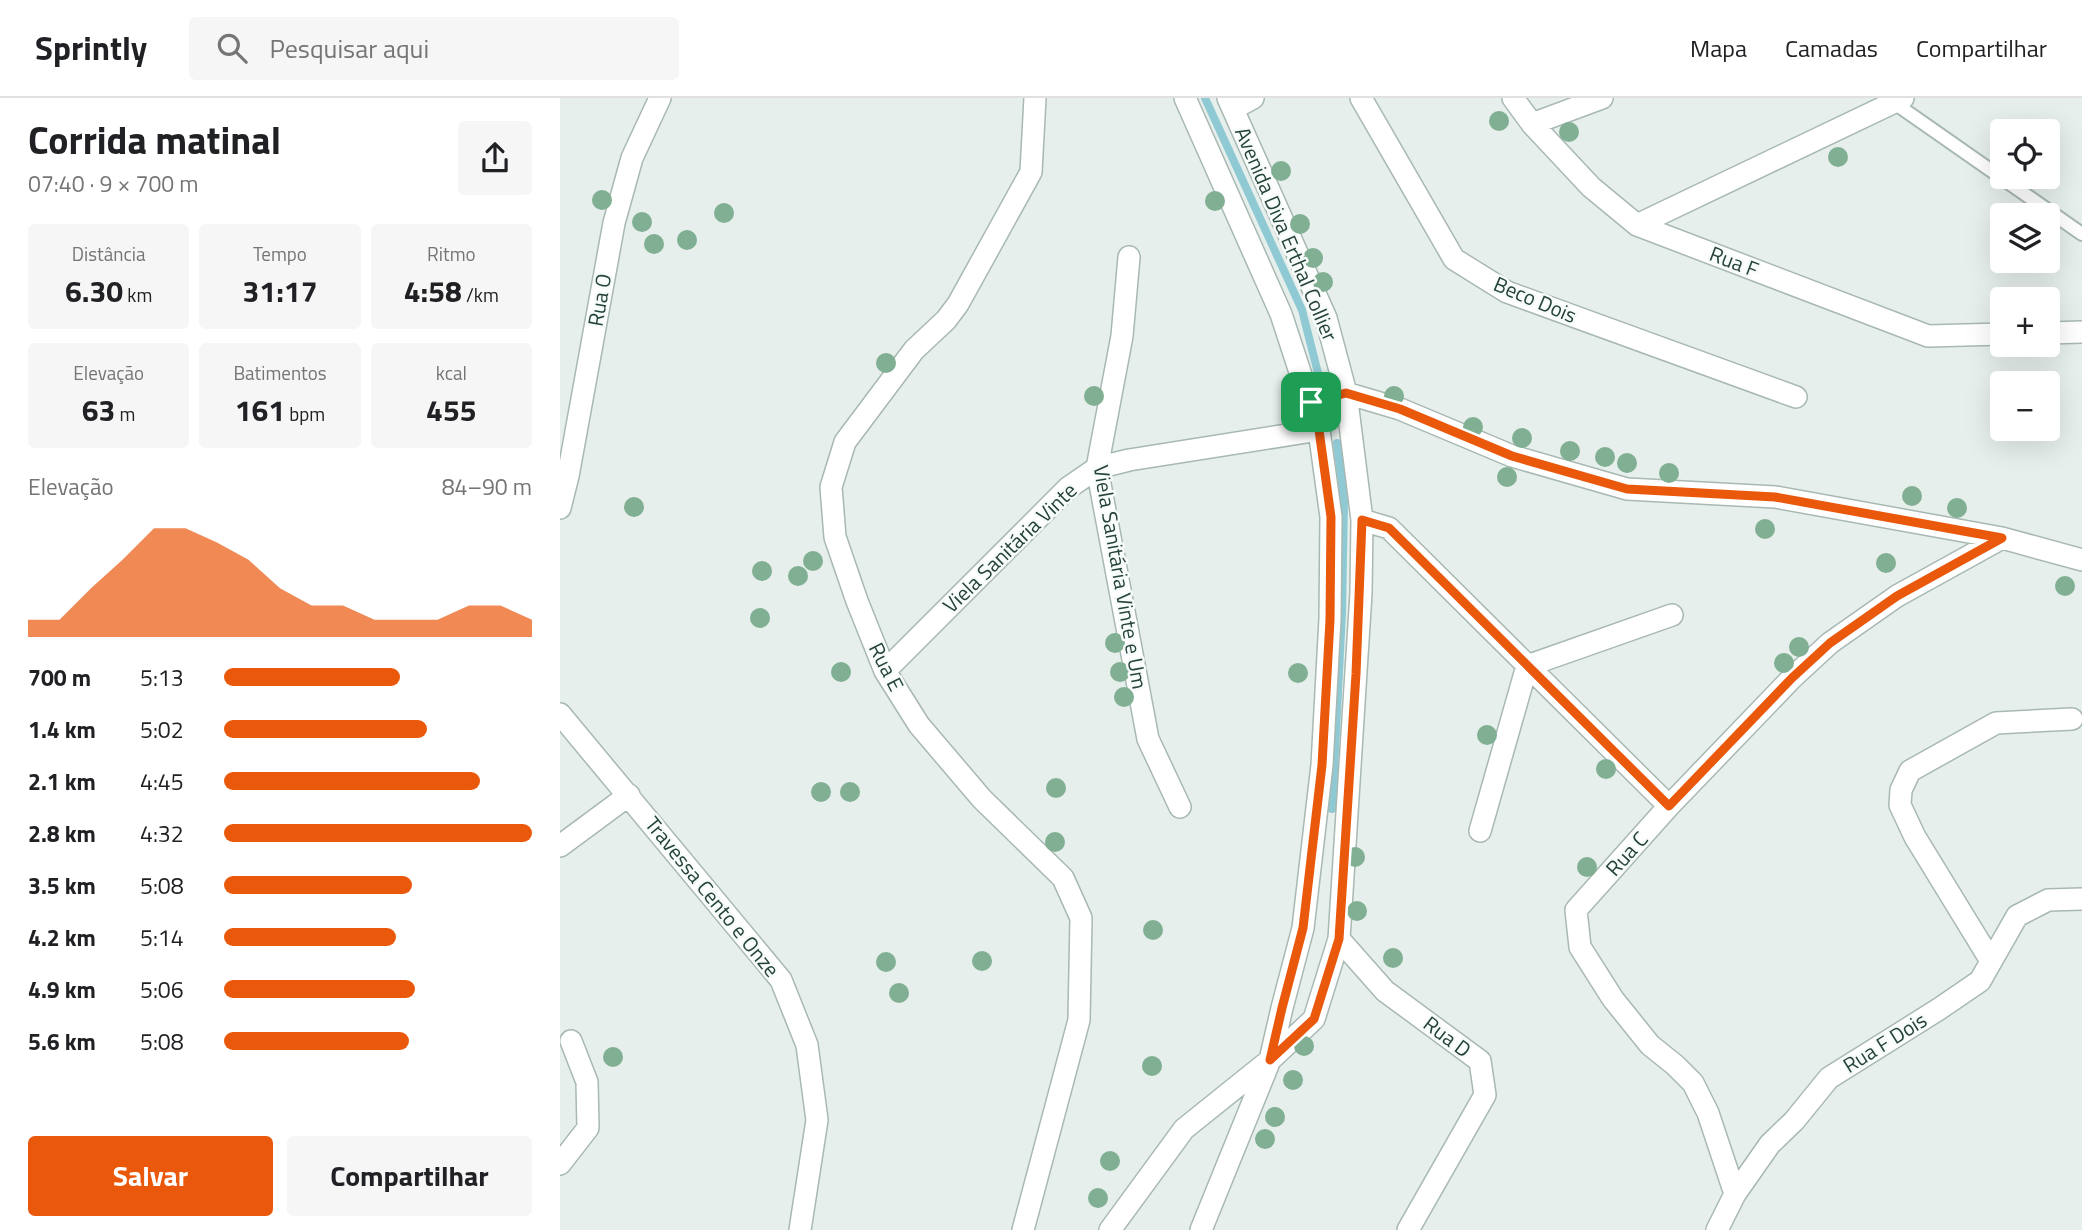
<!DOCTYPE html>
<html lang="pt">
<head>
<meta charset="utf-8">
<style>
  body { margin:0; font-family:"Titillium Web",sans-serif; background:#f6f6f6; color:#202124; height:100vh; display:flex; flex-direction:column; font-size:26px; white-space:nowrap }
  * { box-sizing:border-box; margin:0 }
  p { font-size:23px; color:#757577 }
  .icon { flex:none; width:38px; height:38px; fill:none; stroke:currentColor; stroke-width:2; stroke-linecap:round; stroke-linejoin:round }
  .map { position:relative; flex:1; overflow:hidden }
  .side { display:flex; flex-direction:column; background:#fff; width:560px }
  .side>* { flex:none }
  .buttons { position:absolute; left:1430px; top:21px; display:grid; gap:14px }
  .buttons a { display:grid; place-items:center; width:70px; height:70px; border-radius:7px; background:#fff; box-shadow:0 7px 28px #0002; font-size:35px }
  .pin { position:absolute; display:grid; place-items:center; width:60px; height:60px; color:#fff; margin:-30px; border-radius:14px; box-shadow:0 4px 10px #0006 }
  .round { display:grid; place-items:center; flex:none; width:74px; height:74px; border-radius:7px; background:#f6f6f6 }
  .headline { display:flex; align-items:center; justify-content:space-between; height:119px; padding:0 28px }
  h1 { font-size:38px; font-weight:700; line-height:52px }
  .stats { display:grid; grid-template-columns:repeat(3,1fr); gap:10px; height:119px; padding:7px 28px }
  .stats div { display:grid; align-content:center; border-radius:7px; background:#f6f6f6; text-align:center }
  .stats b { font-size:30px; font-weight:700 }
  .stats small { font-size:19px; font-weight:400 }
  .stats p { font-size:19px }
  .chart { height:196px; padding:14px 28px }
  .chart p { display:flex; justify-content:space-between }
  .chart svg { width:100%; height:126px; margin-top:7px; fill:#ea580c; opacity:.7 }
  .button { display:flex; gap:14px; margin-top:auto; padding:14px 28px }
  .button a { flex:1; height:80px; border-radius:7px; background:#ea580c; color:#fff; font-size:28px; font-weight:700; line-height:80px; text-align:center }
  .button a+a { background:#f6f6f6; color:#202124 }
  ul { padding:0 28px; list-style:none; font-size:23px }
  li { display:grid; grid-template-columns:112px 84px 1fr; align-items:center; height:52px }
  li i { height:18px; border-radius:9px; background:#ea580c }
  header { display:flex; align-items:center; gap:42px; box-sizing:border-box; height:98px; padding:0 35px; background:#fff; border-bottom:2px solid #e0e0e0 }
  header strong { font-size:33px }
  nav { display:flex; gap:38px; margin-inline-start:auto; font-size:24px }
  .search { width:490px; height:63px; background:#f6f6f6; display:flex; align-items:center; gap:18px; box-sizing:border-box; padding:0 24px; border-radius:7px; color:#757577; font-size:26px }
  main { display:flex; flex:1; min-height:0 }
  .map>svg:first-child { display:block }
</style>
</head>
<body>
<header>
<strong>Sprintly</strong>
<div class="search"><svg class="icon" aria-label="search" viewBox="0 0 24 24"><circle cx="10" cy="10" r="6"/><path d="M15 15l6 6"/></svg>Pesquisar aqui</div>
<nav><a>Mapa</a><a>Camadas</a><a>Compartilhar</a></nav>
</header>
<main>
<section class="side">
<div class="headline"><div><h1>Corrida matinal</h1><p>07:40 · 9 × 700 m</p></div><a class="round"><svg class="icon" aria-label="share" viewBox="0 0 24 24"><path d="M12 15V3M7 8l5-5 5 5M5 13v7h14v-7"/></svg></a></div>
<div class="stats">
<div><p>Distância</p><b>6.30<small> km</small></b></div>
<div><p>Tempo</p><b>31:17</b></div>
<div><p>Ritmo</p><b>4:58<small> /km</small></b></div>
</div>
<div class="stats">
<div><p>Elevação</p><b>63<small> m</small></b></div>
<div><p>Batimentos</p><b>161<small> bpm</small></b></div>
<div><p>kcal</p><b>455</b></div>
</div>
<div class="chart"><p><span>Elevação</span>84–90 m</p>
<svg viewBox="0 0 160 44" preserveAspectRatio="none"><path d="M0 44V38L10 38L20 27L30 17L40 6L50 6L60 11L70 17L80 27L90 33L100 33L110 38L120 38L130 38L140 33L150 33L160 38V44z"/></svg>
</div>
<ul>
<li><b>700 m</b>5:13<i style="width:57%"></i></li>
<li><b>1.4 km</b>5:02<i style="width:66%"></i></li>
<li><b>2.1 km</b>4:45<i style="width:83%"></i></li>
<li><b>2.8 km</b>4:32<i style="width:100%"></i></li>
<li><b>3.5 km</b>5:08<i style="width:61%"></i></li>
<li><b>4.2 km</b>5:14<i style="width:56%"></i></li>
<li><b>4.9 km</b>5:06<i style="width:62%"></i></li>
<li><b>5.6 km</b>5:08<i style="width:60%"></i></li>
</ul>
<div class="button"><a>Salvar</a><a>Compartilhar</a></div>
</section>
<div class="map">
<svg width="1522" height="1132" viewBox="0 0 1522 1132">
  <rect width="100%" height="100%" fill="#e6efeb"/>
  <g fill="none" stroke-linecap="round" stroke-linejoin="round">
    <path stroke="#8ec9d4" stroke-width="8" d="M645,0L742,212L759,279
      M772,711L782,515L784,402L777,345"/>
    <defs>
      <path id="service" d="M1333,4L1522,136"/>
      <path id="minor" d="M625,0L721,216L759,332L771,419L770,521L762,667L743,830L722,910L710,962L641,1132
        M801,0L894,161L947,194L1236,299
        M953,0L972,26L1031,89L1077,127L1368,238L1442,236
        M673,11L693,0
        M972,26L1042,0
        M1077,127L1343,0
        M569,159L562,238L537,370L588,641L620,709
        M1488,235L1522,234
        M751,304L786,295L840,311L952,358L1067,391L1215,399L1442,440L1522,462
        M0,410L8,378L54,125L72,60L100,0
        M802,422L829,430L1109,708
        M325,573L508,390L537,370L569,362L759,332
        M0,616L221,882L247,947L257,1022L240,1132
        M920,733L967,568L1112,517
        M0,748L69,697
        M779,841L825,893L920,963L925,997L848,1132
        M1431,863L1355,739L1340,707L1341,692L1350,673L1436,625L1512,621
        M0,1066L28,1030L27,984L11,943
        M1175,1096L1148,1015L1133,985L1115,967L1090,947L1053,901L1020,849L1016,812L1109,708L1232,580L1270,545L1337,498L1442,440
        M463,1132L519,922L521,820L503,780L422,701L359,627L325,573L297,503L275,439L271,389L285,344L354,252L386,222L398,206L471,74L475,0
        M550,1132L624,1031L710,962L754,921L779,841L801,495L802,422L786,295L766,220L668,0
        M1157,1132L1175,1096L1210,1046L1234,1023L1269,980L1379,911L1420,883L1457,818L1488,802L1522,801"/>
    </defs>
    <use href="#service" stroke="#a8b8b2" stroke-width="16"/>
    <use href="#minor" stroke="#a8b8b2" stroke-width="24"/>
    <use href="#service" stroke="#fff" stroke-width="12"/>
    <use href="#minor" stroke="#fff" stroke-width="21"/>
  </g>
  <g fill="#80af93">
    <circle cx="939" cy="23" r="10"/>
    <circle cx="1009" cy="34" r="10"/>
    <circle cx="1278" cy="59" r="10"/>
    <circle cx="721" cy="73" r="10"/>
    <circle cx="42" cy="102" r="10"/>
    <circle cx="655" cy="103" r="10"/>
    <circle cx="164" cy="115" r="10"/>
    <circle cx="82" cy="124" r="10"/>
    <circle cx="740" cy="126" r="10"/>
    <circle cx="127" cy="142" r="10"/>
    <circle cx="94" cy="146" r="10"/>
    <circle cx="753" cy="160" r="10"/>
    <circle cx="763" cy="184" r="10"/>
    <circle cx="326" cy="265" r="10"/>
    <circle cx="534" cy="298" r="10"/>
    <circle cx="834" cy="298" r="10"/>
    <circle cx="913" cy="329" r="10"/>
    <circle cx="962" cy="340" r="10"/>
    <circle cx="1010" cy="353" r="10"/>
    <circle cx="1045" cy="359" r="10"/>
    <circle cx="1067" cy="365" r="10"/>
    <circle cx="1109" cy="375" r="10"/>
    <circle cx="947" cy="379" r="10"/>
    <circle cx="1352" cy="398" r="10"/>
    <circle cx="74" cy="409" r="10"/>
    <circle cx="1397" cy="410" r="10"/>
    <circle cx="1205" cy="431" r="10"/>
    <circle cx="253" cy="463" r="10"/>
    <circle cx="1326" cy="465" r="10"/>
    <circle cx="202" cy="473" r="10"/>
    <circle cx="238" cy="478" r="10"/>
    <circle cx="1505" cy="488" r="10"/>
    <circle cx="200" cy="520" r="10"/>
    <circle cx="555" cy="545" r="10"/>
    <circle cx="1239" cy="549" r="10"/>
    <circle cx="1224" cy="565" r="10"/>
    <circle cx="281" cy="574" r="10"/>
    <circle cx="560" cy="574" r="10"/>
    <circle cx="738" cy="575" r="10"/>
    <circle cx="564" cy="599" r="10"/>
    <circle cx="927" cy="637" r="10"/>
    <circle cx="1046" cy="671" r="10"/>
    <circle cx="496" cy="690" r="10"/>
    <circle cx="261" cy="694" r="10"/>
    <circle cx="290" cy="694" r="10"/>
    <circle cx="495" cy="744" r="10"/>
    <circle cx="795" cy="759" r="10"/>
    <circle cx="1027" cy="769" r="10"/>
    <circle cx="797" cy="813" r="10"/>
    <circle cx="593" cy="832" r="10"/>
    <circle cx="833" cy="860" r="10"/>
    <circle cx="422" cy="863" r="10"/>
    <circle cx="326" cy="864" r="10"/>
    <circle cx="339" cy="895" r="10"/>
    <circle cx="744" cy="948" r="10"/>
    <circle cx="53" cy="959" r="10"/>
    <circle cx="592" cy="968" r="10"/>
    <circle cx="733" cy="982" r="10"/>
    <circle cx="715" cy="1019" r="10"/>
    <circle cx="705" cy="1041" r="10"/>
    <circle cx="550" cy="1063" r="10"/>
    <circle cx="538" cy="1100" r="10"/>
  </g>
  <g fill="none" stroke-linecap="round" stroke-linejoin="round">
    <defs>
      <path id="route" d="M786,295L840,311L952,358L1067,391L1215,399L1442,440L1337,498L1270,545L1232,580L1109,708L829,430L802,422L796,576L779,841L754,921L710,962L722,910L743,830L762,667L770,522L771,419L759,332L751,304Z"/>
    </defs>
    <use href="#route" stroke="#fff" stroke-width="14"/>
    <use href="#route" stroke="#ea580c" stroke-width="9"/>
  </g>
  <g text-anchor="middle" stroke-width="5" stroke-linejoin="round" paint-order="stroke">
    <g font-size="21" fill="#24423a" stroke="#f7fbf9">
      <text transform="translate(726 136) rotate(67)" y="7">Avenida Diva Erthal Collier</text>
      <text transform="translate(1174 164) rotate(21)" y="7">Rua F</text>
      <text transform="translate(40 202) rotate(-80)" y="7">Rua O</text>
      <text transform="translate(975 202) rotate(23)" y="7">Beco Dois</text>
      <text transform="translate(450 450) rotate(-44)" y="7">Viela Sanitária Vinte</text>
      <text transform="translate(560 479) rotate(80)" y="7">Viela Sanitária Vinte e Um</text>
      <text transform="translate(326 569) rotate(63)" y="7">Rua E</text>
      <text transform="translate(1067 756) rotate(-48)" y="7">Rua C</text>
      <text transform="translate(152 799) rotate(51)" y="7">Travessa Cento e Onze</text>
      <text transform="translate(887 939) rotate(37)" y="7">Rua D</text>
      <text transform="translate(1325 945) rotate(-32)" y="7">Rua F Dois</text>
    </g>
  </g>
</svg>
<div class="buttons">
<a><svg class="icon" aria-label="locate" viewBox="0 0 24 24"><circle cx="12" cy="12" r="6"/><path d="M12 2v4M12 18v4M2 12h4M18 12h4"/></svg></a>
<a><svg class="icon" aria-label="layers" viewBox="0 0 24 24"><path d="M12 4l9 5-9 5-9-5zM3 14l9 5 9-5"/></svg></a>
<a>+</a>
<a>−</a>
</div>
<div class="pin" style="left:751px;top:304px;background:#1e9e55"><svg class="icon" aria-label="arrive" viewBox="0 0 24 24"><path d="M6 21V4h12l-3 4 3 4H6"/></svg></div>
</div>
</main>
</body>
</html>
